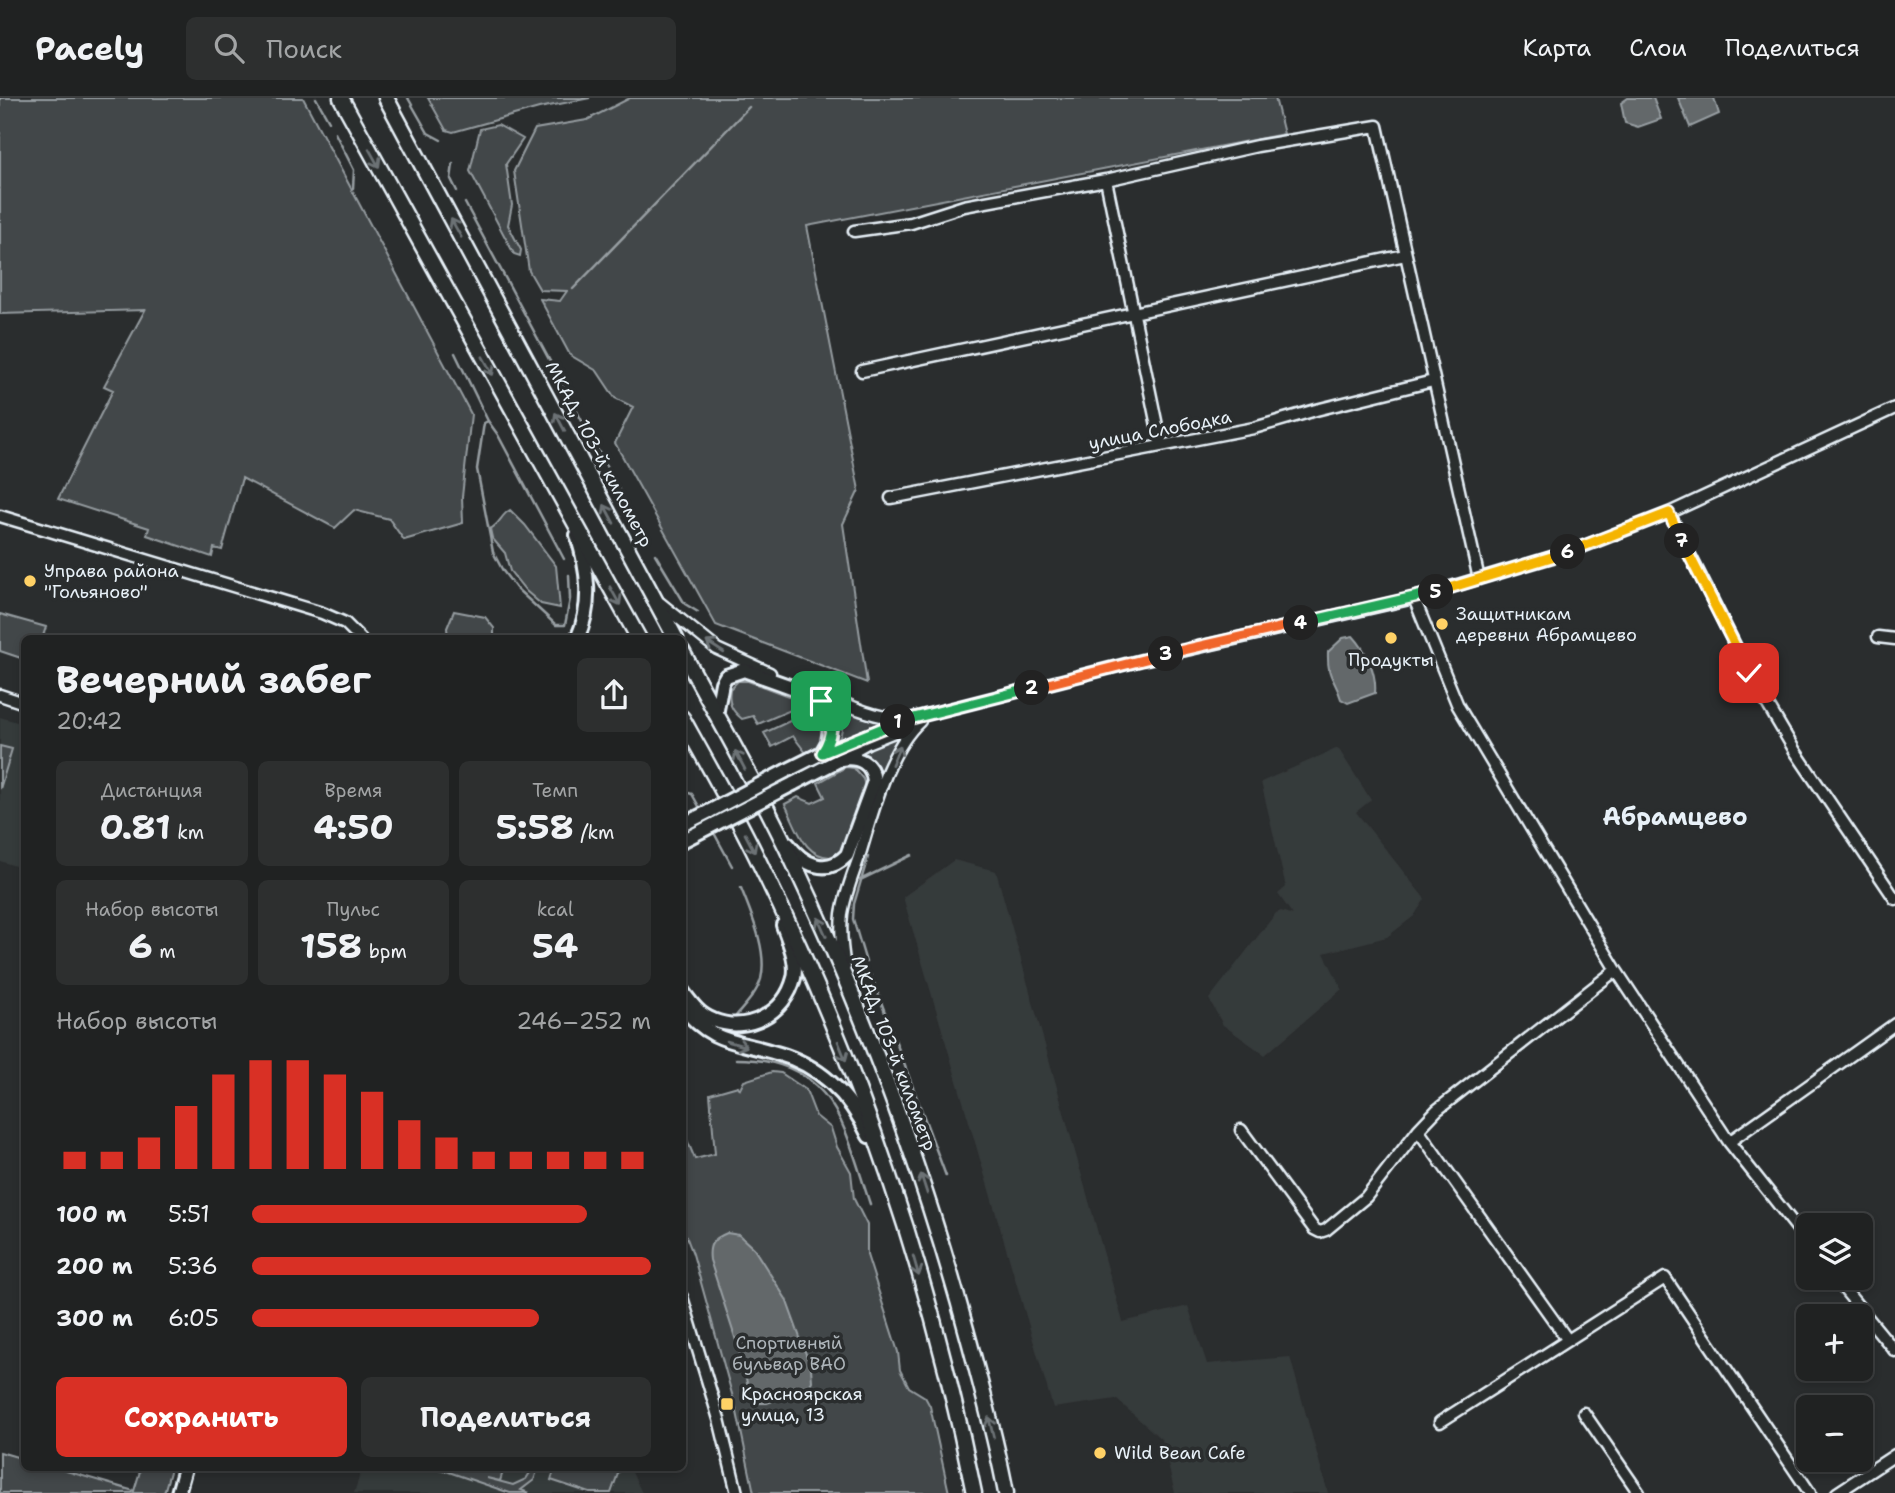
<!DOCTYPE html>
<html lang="ru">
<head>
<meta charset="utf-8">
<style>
  body { margin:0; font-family:"Shantell Sans",sans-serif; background:#2d2f2f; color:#f1f3f6; height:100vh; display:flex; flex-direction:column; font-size:26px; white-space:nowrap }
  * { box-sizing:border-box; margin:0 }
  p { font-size:23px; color:#a2a4a5 }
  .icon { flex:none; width:38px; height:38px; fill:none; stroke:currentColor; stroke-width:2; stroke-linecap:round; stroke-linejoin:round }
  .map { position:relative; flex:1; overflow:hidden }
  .panel { position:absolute; left:21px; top:537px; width:665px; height:836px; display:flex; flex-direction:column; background:#202222; border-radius:10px; box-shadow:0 4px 10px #0003,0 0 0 2px #3d3f40 }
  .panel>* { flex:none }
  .tools { position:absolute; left:1796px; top:1115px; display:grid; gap:14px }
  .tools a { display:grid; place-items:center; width:77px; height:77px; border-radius:10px; background:#202222; box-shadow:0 4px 10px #0003,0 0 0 2px #3d3f40; font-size:35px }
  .pin { position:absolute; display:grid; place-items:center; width:60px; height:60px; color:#fff; margin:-30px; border-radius:14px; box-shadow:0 4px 10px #0006 }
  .km { position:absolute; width:35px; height:35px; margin:-18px; border-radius:50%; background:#222; color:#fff; font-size:19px; line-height:35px; text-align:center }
  .round { display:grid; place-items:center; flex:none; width:74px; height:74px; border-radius:10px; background:#2d2f2f }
  .summary { display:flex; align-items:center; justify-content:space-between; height:119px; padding:0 35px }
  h1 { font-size:38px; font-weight:700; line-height:52px }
  .metrics { display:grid; grid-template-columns:repeat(3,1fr); gap:10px; height:119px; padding:7px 35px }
  .metrics div { display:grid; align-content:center; border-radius:10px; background:#2d2f2f; text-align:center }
  .metrics b { font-size:35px; font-weight:700 }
  .metrics small { font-size:19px; font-weight:400 }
  .metrics p { font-size:19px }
  .chart { height:196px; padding:14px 35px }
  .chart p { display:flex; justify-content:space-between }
  .chart svg { width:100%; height:126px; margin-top:7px; stroke:#d93025; stroke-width:6 }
  .action { display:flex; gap:14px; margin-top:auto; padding:14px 35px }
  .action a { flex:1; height:80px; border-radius:10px; background:#d93025; color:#fff; font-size:28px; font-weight:700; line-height:80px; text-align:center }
  .action a+a { background:#2d2f2f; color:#f1f3f6 }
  ul { padding:0 35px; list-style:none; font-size:23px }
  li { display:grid; grid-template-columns:112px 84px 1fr; align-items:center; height:52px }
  li i { height:18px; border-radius:9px; background:#d93025 }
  header { display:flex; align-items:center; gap:42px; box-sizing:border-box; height:98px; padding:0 35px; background:#202222; border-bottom:2px solid #3d3f40 }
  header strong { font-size:33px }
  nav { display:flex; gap:38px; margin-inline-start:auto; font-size:24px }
  .search { width:490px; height:63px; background:#2d2f2f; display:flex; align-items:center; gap:18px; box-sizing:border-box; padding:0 24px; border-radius:10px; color:#a2a4a5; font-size:26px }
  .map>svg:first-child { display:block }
</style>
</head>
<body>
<header>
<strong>Pacely</strong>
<div class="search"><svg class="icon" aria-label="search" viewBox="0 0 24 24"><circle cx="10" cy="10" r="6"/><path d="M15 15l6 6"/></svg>Поиск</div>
<nav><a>Карта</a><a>Слои</a><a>Поделиться</a></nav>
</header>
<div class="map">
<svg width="1895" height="1395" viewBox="0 0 1895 1395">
  <rect width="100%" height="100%" fill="#2a2d2e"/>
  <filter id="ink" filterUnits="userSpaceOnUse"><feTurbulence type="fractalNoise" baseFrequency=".0143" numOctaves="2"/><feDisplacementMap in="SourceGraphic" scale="14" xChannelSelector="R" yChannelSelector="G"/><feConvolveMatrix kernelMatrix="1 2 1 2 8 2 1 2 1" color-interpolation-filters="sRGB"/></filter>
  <g filter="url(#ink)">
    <path fill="#363a3b" d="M0,619L24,626V771L0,763Z
      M1338,650L1371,702L1356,714L1425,801L1414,818L1387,839L1324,855L1342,891L1265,957L1223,927L1209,901L1276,815L1281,813L1293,817L1278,796L1286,789L1261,684Z
      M954,762L996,773L1123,1224L1188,1208L1207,1266L1290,1259L1328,1395H1175L1162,1342L1116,1301L1053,1310L903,799Z
      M362,1370H630L642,1395H354Z"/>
    <path fill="#424648" stroke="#959ca0" stroke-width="2" d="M0,0H303L471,316L462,399L463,425L404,442L389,421L354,412L335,430L242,380L222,452L214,450L212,459L147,437L149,430L58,401L113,292L104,288L145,212L0,216Z
      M428,0H590L539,10L453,34L446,32Z
      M630,0H1275L1284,36L807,128L859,392L843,426L867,585L716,527L615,345L633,309L615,300L597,273L570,257L540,201L560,203L567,193L540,192L529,173L514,73L535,31L587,22Z
      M498,27L523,41L506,66L512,107L508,127L521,152L520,158L514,156L470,73L480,31Z
      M510,412L525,427L556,468L560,510L541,506L526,493L510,473L505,455L492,440L490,431C500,426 501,417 510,412Z
      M454,513L485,519L494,530V541L448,540L447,530Z
      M0,516L46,529L42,541H24V561L0,553Z
      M738,583H748L815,608L825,617L827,632L824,643L806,655L793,638L772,649L764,635L803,617L807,611L795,606L791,612L758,626L753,618L742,621C731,612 728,605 730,591Z
      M828,602L889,624L837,645C848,624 840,619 828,602Z
      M900,634L882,678C877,666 872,660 860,654Z
      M0,648L12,651L0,691Z
      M846,669L854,670L863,681L866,692L843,751L835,759C804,762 797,729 785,706L798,699L812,705L825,699L818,685Z
      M772,974L781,975L806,992L816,1018L831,1030L837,1049L851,1074L854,1101L867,1127V1157L898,1254L900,1272L909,1289L925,1299L930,1308L949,1395H754L737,1314L693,1156L683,1130L682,1030L695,1061L715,1056L710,996L738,988L740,991L744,983Z
      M0,1354L24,1361V1370H56L134,1393L141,1370H171L164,1395H0Z
      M437,1370H504L500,1383L487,1380L513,1387L526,1381L533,1370H538L534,1382L521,1392L529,1395H510Z
      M555,1370H620L611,1395H590L551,1382Z"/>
    <path fill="#63686b" stroke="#989fa3" stroke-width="2" d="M1628,0H1653L1661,21L1638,29L1625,25L1621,5Z
      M1678,0H1714L1719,16L1690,29Z
      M1353,538C1366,552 1377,575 1375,595L1348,605L1341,601C1334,578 1327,581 1328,554L1343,540Z
      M727,1135L739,1137L754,1151L786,1201L811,1270L812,1283L808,1291L767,1305H759L749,1293L739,1252L710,1162C708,1147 712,1141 727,1135Z"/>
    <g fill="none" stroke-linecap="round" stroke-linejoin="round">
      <path stroke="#989fa3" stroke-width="2.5" d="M316,0L329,23
        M408,0L428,35L441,42
        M335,35L354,72L353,90
        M453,66L451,81L457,93
        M465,105L647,444
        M573,191L749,9
        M455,255L488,323L498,337L564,461
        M488,323L484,325L477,371L493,454L503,473L516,490L556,527H565L570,501L569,477
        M655,456L685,506L698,514
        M591,540L592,541
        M682,693L692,696L701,712
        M713,733L732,768
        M860,782L912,757
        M866,864L853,821L854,806L868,759
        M871,877L946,1078
        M736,918C745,907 757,895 761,881C768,853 751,816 741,790
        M736,961C835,961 844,1029 870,1106"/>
      <defs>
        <path id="minor" d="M1106,82L1161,347
          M854,133L911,125L964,108L1106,82L1257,48L1377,28L1479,481
          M862,273L1405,157
          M891,400L1254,330L1316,312L1433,283
          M1669,415L1749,575L1795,653L1895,801
          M0,418L322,515L345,525L361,541
          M1414,500L1458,608L1616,872L1729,1044L1808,1144
          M660,505L717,551L770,575
          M1878,539L1895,541
          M807,589C834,600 873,622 902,620
          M0,597L24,605
          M822,655L902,623L1142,562L1414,500L1569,454L1669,415L1895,310
          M839,661L869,644L914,626
          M845,869C842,852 840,834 842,816C845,796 853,777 859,759C872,717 887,653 920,623
          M1241,1032L1314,1131L1320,1134L1326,1132L1366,1099L1418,1032L1437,1012L1616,872
          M1418,1032L1567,1241
          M1729,1044L1895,926
          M1835,1180L1895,1253
          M682,1199L719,1321L737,1395
          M1584,1315L1639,1395
          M1440,1324L1665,1180L1810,1395
          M1837,1395L1895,1357"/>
        <path id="major" d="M577,437C588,472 593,506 577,541
          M716,617L722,585L726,578L744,572L811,596L821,603L828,613L831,623L828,644L822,655L786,673
          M682,727L710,713
          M682,743L717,725
          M788,746C803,767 827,778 847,757L874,683C872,665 859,658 841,661L793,686
          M682,893C691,905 699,917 713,922C748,936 785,915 794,880C798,863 788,842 783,827
          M682,908C709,945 737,943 776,955C820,967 850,997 869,1038
          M178,1395L185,1370"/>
        <path id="highway" d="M341,0L639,541
          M386,0L676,541
          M682,553C719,622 758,689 791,759C866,917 925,1077 970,1246C983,1295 997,1345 1006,1395
          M682,620C710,670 738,719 762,770C858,963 932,1184 974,1395"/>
      </defs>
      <use href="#minor" stroke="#e8f1f8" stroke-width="15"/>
      <use href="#major" stroke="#e8f1f8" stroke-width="18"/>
      <use href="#highway" stroke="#e8f1f8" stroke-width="19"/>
      <use href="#minor" stroke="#2a2d2e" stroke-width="10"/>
      <use href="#major" stroke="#2a2d2e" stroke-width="12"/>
      <use href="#highway" stroke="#2a2d2e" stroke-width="14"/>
      <defs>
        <path id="major-bridge" d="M710,713L786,673
          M717,725L793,686"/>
      </defs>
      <use href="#major-bridge" stroke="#e8f1f8" stroke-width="18" stroke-linecap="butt"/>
      <use href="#major-bridge" stroke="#2a2d2e" stroke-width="12"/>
    </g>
    <defs><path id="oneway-shaft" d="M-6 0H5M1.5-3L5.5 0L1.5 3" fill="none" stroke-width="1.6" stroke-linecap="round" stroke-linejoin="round" transform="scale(1.75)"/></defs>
    <g stroke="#6c7275">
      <use href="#oneway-shaft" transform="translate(374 60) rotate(61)"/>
      <use href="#oneway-shaft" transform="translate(456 130) rotate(-119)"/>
      <use href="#oneway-shaft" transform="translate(488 268) rotate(61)"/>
      <use href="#oneway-shaft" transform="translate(560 324) rotate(-118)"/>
      <use href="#oneway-shaft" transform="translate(609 416) rotate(-118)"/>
      <use href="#oneway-shaft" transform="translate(615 498) rotate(61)"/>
      <use href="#oneway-shaft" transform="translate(715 549) rotate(-147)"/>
      <use href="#oneway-shaft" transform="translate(896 657) rotate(-67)"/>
      <use href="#oneway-shaft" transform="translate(740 662) rotate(-118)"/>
      <use href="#oneway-shaft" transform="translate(750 745) rotate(62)"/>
      <use href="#oneway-shaft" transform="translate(822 829) rotate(-114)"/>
      <use href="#oneway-shaft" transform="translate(737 946) rotate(16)"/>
      <use href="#oneway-shaft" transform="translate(842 953) rotate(68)"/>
      <use href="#oneway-shaft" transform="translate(924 1086) rotate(-108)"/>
      <use href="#oneway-shaft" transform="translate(916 1168) rotate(74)"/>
      <use href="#oneway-shaft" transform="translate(991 1329) rotate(-104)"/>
    </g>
  </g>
  <g fill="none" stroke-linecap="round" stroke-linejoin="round" filter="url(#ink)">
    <defs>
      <path id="split-1" d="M821,603C834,621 834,636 822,655L898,624"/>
      <path id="split-2" d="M898,624L1032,590"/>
      <path id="split-3" d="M1032,590L1166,556"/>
      <path id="split-4" d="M1166,556L1301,525"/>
      <path id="split-5" d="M1301,525L1436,494"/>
      <path id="split-6" d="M1436,494L1568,454"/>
      <path id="split-7" d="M1568,454L1669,415L1682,443"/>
      <path id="split-8" d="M1682,443L1749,575"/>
    </defs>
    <use href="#split-1" stroke="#fff" stroke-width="14"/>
    <use href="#split-2" stroke="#fff" stroke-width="14"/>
    <use href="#split-3" stroke="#fff" stroke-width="14"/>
    <use href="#split-4" stroke="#fff" stroke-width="14"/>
    <use href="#split-5" stroke="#fff" stroke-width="14"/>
    <use href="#split-6" stroke="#fff" stroke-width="14"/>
    <use href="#split-7" stroke="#fff" stroke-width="14"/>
    <use href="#split-8" stroke="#fff" stroke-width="14"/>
    <use href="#split-1" stroke="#22a559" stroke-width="9"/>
    <use href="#split-2" stroke="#22a559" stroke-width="9"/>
    <use href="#split-3" stroke="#f0652b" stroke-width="9"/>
    <use href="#split-4" stroke="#f0652b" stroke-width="9"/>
    <use href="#split-5" stroke="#22a559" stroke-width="9"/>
    <use href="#split-6" stroke="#f5b400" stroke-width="9"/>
    <use href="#split-7" stroke="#f5b400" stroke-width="9"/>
    <use href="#split-8" stroke="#f5b400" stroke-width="9"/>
  </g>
  <g fill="#ffd166" stroke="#2a2d2e" stroke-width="2.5">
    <circle cx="30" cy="483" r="7"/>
    <circle cx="1442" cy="526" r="7"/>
    <circle cx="1391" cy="540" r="7"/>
    <rect x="720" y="1299" width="14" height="14" rx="3.5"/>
    <circle cx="1100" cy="1355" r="7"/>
  </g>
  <g text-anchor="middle" stroke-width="7" stroke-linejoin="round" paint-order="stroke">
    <g font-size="18" fill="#e8f1f8" stroke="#2a2d2e">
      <text transform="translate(1160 332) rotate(-11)" y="6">улица Слободка</text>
      <text transform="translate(599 356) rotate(62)" y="6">МКАД, 103-й километр</text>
      <text transform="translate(894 955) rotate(69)" y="6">МКАД, 103-й километр</text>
    </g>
    <g font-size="18" fill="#e8f1f8" stroke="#2a2d2e" text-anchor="start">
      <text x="44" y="479">Управа района<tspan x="44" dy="21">"Гольяново"</tspan></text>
      <text x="1456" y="522">Защитникам<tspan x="1456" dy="21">деревни Абрамцево</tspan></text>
      <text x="1391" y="568" text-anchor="middle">Продукты</text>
      <text x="741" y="1302">Красноярская<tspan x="741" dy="21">улица, 13</tspan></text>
      <text x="1114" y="1361">Wild Bean Cafe</text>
    </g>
    <g font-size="18" fill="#aeb5ba" stroke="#2a2d2e">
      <text x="789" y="1251">Спортивный<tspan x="789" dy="21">бульвар ВАО</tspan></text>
    </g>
    <g font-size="24" font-weight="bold" fill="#e8f1f8" stroke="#2a2d2e">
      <text x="1675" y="727">Абрамцево</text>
    </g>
  </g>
</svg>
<div class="tools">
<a><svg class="icon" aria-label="layers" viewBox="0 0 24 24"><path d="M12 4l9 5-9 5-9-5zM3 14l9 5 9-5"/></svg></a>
<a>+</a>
<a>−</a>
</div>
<div class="pin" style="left:821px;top:603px;background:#1e9e55"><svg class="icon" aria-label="arrive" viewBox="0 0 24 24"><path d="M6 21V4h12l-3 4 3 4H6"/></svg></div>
<div class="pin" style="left:1749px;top:575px;background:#d93025"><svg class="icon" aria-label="check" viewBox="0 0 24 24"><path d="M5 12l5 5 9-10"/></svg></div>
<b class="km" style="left:898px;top:624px">1</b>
<b class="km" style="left:1032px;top:590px">2</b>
<b class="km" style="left:1166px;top:556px">3</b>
<b class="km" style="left:1301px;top:525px">4</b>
<b class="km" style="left:1436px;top:494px">5</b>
<b class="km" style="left:1568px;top:454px">6</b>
<b class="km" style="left:1682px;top:443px">7</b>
<section class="panel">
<div class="summary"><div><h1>Вечерний забег</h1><p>20:42</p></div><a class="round"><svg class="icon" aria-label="share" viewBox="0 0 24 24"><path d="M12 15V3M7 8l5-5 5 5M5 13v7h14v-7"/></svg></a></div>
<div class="metrics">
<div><p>Дистанция</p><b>0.81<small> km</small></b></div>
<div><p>Время</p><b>4:50</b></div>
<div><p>Темп</p><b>5:58<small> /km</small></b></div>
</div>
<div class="metrics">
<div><p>Набор высоты</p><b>6<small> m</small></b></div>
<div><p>Пульс</p><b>158<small> bpm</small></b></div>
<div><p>kcal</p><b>54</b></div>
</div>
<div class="chart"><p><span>Набор высоты</span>246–252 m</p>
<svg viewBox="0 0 160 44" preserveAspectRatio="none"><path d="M5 44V38M15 44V38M25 44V33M35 44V22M45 44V11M55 44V6M65 44V6M75 44V11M85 44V17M95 44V27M105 44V33M115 44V38M125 44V38M135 44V38M145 44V38M155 44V38"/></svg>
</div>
<ul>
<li><b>100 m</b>5:51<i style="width:84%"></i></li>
<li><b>200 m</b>5:36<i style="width:100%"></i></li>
<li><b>300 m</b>6:05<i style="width:72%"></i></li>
</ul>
<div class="action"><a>Сохранить</a><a>Поделиться</a></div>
</section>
</div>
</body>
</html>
